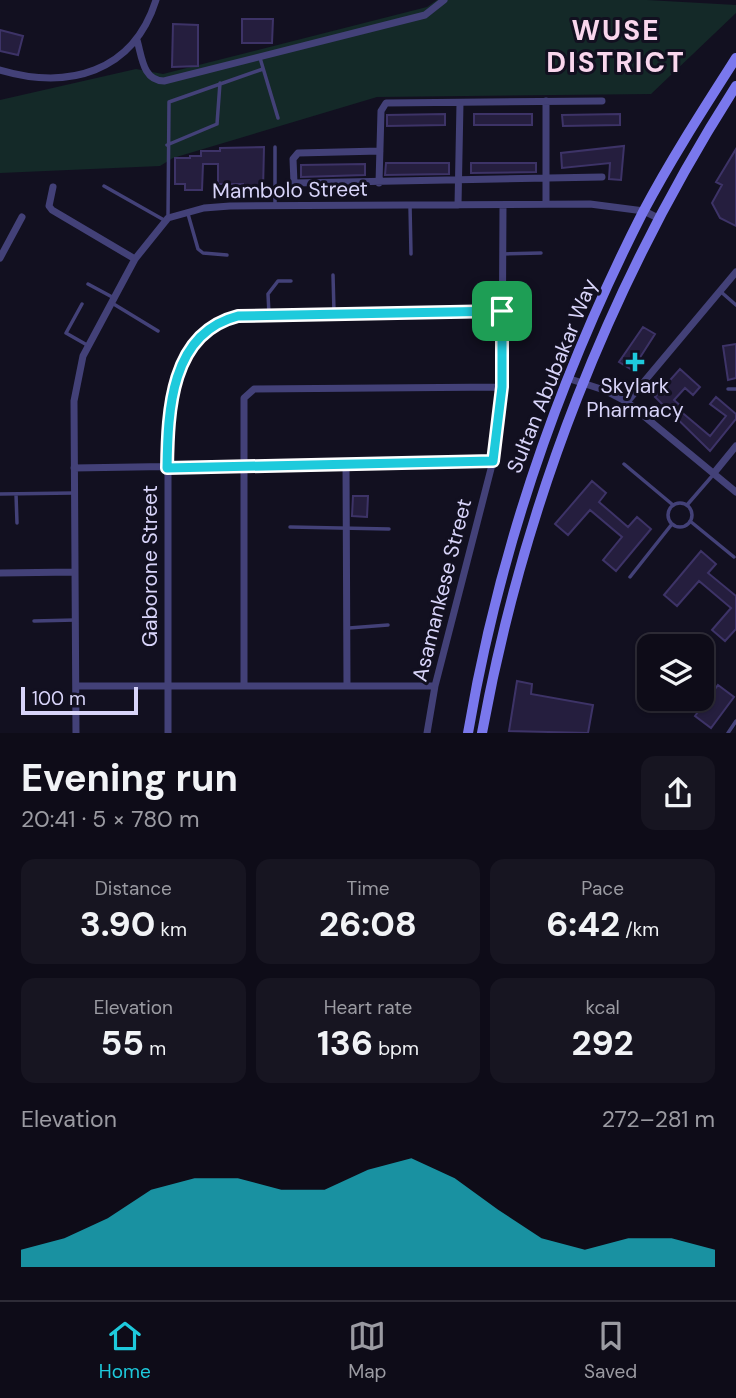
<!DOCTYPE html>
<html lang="en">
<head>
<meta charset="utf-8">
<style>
  body { margin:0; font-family:"DM Sans",sans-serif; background:#171521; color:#f1f3f6; height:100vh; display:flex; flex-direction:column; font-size:26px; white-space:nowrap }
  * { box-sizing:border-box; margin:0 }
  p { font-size:23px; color:#9b9ba2 }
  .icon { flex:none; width:38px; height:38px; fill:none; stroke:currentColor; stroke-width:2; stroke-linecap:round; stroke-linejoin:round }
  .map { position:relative; height:733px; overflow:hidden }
  .side { display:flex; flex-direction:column; background:#0e0c18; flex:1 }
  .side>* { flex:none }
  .fabs { position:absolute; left:637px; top:634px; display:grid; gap:14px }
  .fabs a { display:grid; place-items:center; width:77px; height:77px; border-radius:14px; background:#0e0c18; box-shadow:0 2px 5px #0004,0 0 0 2px #2e2c37; font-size:35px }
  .scale { position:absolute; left:21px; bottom:18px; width:117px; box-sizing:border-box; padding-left:7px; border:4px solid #d8d4f9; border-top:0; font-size:19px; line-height:24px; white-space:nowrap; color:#d8d4f9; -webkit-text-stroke:5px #121020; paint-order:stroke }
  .pin { position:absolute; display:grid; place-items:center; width:60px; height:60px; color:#fff; margin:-30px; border-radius:14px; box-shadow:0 4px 10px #0006 }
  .round { display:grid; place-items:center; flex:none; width:74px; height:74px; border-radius:14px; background:#171521 }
  .overview { display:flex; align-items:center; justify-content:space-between; height:119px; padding:0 21px }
  h1 { font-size:38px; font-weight:700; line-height:52px }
  .stats { display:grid; grid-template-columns:repeat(3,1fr); gap:10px; height:119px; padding:7px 21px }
  .stats div { display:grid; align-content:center; border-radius:14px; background:#171521; text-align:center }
  .stats b { font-size:35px; font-weight:700 }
  .stats small { font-size:19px; font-weight:400 }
  .stats p { font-size:19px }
  .chart { height:196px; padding:14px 21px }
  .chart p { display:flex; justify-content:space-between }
  .chart svg { width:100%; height:126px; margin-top:7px; fill:#1ecadc; opacity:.7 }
  .dock { display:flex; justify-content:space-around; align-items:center; height:98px; border-top:2px solid #2e2c37; background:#0e0c18; font-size:19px; color:#9b9ba2 }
  .dock a { display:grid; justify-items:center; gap:4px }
  .dock .selected { color:#1ecadc }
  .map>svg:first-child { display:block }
</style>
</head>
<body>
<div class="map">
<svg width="736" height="733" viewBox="0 0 736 733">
  <rect width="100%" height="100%" fill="#121020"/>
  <path fill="#142928" d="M437,0H647L736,5V13L651,94L377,97L173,158L160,166L0,173V100L136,69L163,74L427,7Z"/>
  <path fill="#251e3e" stroke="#3d3367" stroke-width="2" d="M242,19H273L272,43H242Z
    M173,24L198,25V66L172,67Z
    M0,30L23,36L18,55L0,51Z
    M445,114V125L387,126V115Z
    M474,114H532V125H474Z
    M620,114V125L563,126L562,115Z
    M624,146L621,180L609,179L610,163L562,168L561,153Z
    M264,147L263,191H243V184H218V164H203L202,190H185V184H175V158H190V156H201V151H220V148Z
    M736,149V226L720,218L712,203L722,185L716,182Z
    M386,163H449V174L385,175Z
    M471,163H536V172L471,173Z
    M365,164V175L301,177V165Z
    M643,327L655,334L632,370L619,362Z
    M736,344V378L728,380L723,346Z
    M680,369L700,387L693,395L685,388L674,400L682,407L679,410L710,436L726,416L710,404L716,397L736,414V419L710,451L655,397Z
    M592,481L606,493L599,502L628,527L637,517L651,529L616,571L603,560L622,537L590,510L568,535L555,524Z
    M353,496H368L367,517L352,516Z
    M701,551L716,564L708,573L736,596V629L725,641L712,630L731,608L699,581L677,606L664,595Z
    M517,681L532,684L531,694L593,705L588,733L509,731Z
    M718,685L734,697L711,728L695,716Z"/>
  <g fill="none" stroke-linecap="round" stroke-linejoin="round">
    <path stroke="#434178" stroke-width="3.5" d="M260,58L278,118
      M167,145L217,124L220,83
      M275,147V204
      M104,186L164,220
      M410,206L411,254
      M188,214L198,249L203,253L227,255
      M168,217L169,102L263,69
      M503,254L541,253
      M333,275L334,312
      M88,284L114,298
      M720,291L736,305
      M112,303L158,331
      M82,304L66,333L87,345
      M269,314L268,294L278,281H291
      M728,389H736
      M624,464L673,505
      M0,494L74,493
      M16,494L17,523
      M668 515a12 12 0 1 1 24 0a12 12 0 1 1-24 0Z
      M687,505L713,475
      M690,521L734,557
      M290,527L389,529
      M630,577L672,524
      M34,621L75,620
      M349,628L388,625
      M728,733L736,721"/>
    <path stroke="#434178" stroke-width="7" d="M137,40C142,57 143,81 164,81L425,15L444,0
      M0,70C68,90 133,73 156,0
      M546,101V204
      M380,151L298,153L293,159L294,183L602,177
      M379,183L381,111L386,103L602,101
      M53,187L49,206L52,210L135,259
      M458,205L460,103
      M0,258L22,217
      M567,378L604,390L627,402L736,492
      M627,402L736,272
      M346,464L347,686
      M74,468L493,461
      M714,473L736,446
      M0,573L74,572
      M76,686H435
      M244,686V398L254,389L502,387
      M76,733L74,401L83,356L135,259L168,218L204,208L230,206L590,204L644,211L658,218
      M168,733V411C175,371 196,327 238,316L502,311
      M427,733L435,686L493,461L502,387L503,205"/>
    <path stroke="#7a78ed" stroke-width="10" d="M468,733C499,551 559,377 643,212C671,159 704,108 736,58
      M482,733C524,503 610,283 736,86"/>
  </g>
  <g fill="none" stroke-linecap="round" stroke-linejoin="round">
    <defs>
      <path id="route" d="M502,311V387L493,461L167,468C168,411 170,333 238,316Z"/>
    </defs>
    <use href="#route" stroke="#fff" stroke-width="14"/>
    <use href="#route" stroke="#1ecadc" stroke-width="9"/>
  </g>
  <path fill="#1ecadc" stroke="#121020" stroke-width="2.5" d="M631.5 351.5h7v7h7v7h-7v7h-7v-7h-7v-7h7z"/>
  <g text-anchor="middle" stroke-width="6" stroke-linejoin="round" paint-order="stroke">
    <g font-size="21" fill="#d8d4f9" stroke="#121020">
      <text transform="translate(290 190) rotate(-1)" y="7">Mambolo Street</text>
      <text transform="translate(552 376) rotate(-68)" y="7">Sultan Abubakar Way</text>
      <text transform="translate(150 566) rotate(-90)" y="7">Gaborone Street</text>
      <text transform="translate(442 590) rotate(-76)" y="7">Asamankese Street</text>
    </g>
    <g font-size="21" fill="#d8d4f9" stroke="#121020">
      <text x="635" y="393">Skylark<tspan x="635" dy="24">Pharmacy</tspan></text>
    </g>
    <g font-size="28" font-weight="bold" letter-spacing="2" fill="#f9d6ed" stroke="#121020">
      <text x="616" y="40">WUSE<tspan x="616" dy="32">DISTRICT</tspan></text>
    </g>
  </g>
</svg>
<div class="fabs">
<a><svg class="icon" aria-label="layers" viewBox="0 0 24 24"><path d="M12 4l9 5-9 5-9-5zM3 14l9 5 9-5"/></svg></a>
</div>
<div class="scale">100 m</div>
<div class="pin" style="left:502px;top:311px;background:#1e9e55"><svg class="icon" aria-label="arrive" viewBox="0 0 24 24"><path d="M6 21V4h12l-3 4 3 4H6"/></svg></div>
</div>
<section class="side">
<div class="overview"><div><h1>Evening run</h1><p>20:41 · 5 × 780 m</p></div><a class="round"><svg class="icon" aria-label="share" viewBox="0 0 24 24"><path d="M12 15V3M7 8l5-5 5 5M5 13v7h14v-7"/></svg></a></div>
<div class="stats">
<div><p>Distance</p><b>3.90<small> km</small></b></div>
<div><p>Time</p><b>26:08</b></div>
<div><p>Pace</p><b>6:42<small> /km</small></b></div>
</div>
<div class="stats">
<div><p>Elevation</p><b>55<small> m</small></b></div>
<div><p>Heart rate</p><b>136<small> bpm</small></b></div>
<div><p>kcal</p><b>292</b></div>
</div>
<div class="chart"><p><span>Elevation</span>272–281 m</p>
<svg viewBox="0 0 160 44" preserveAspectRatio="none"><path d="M0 44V38L10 34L20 27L30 17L40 13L50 13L60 17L70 17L80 10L90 6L100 13L110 24L120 34L130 38L140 34L150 34L160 38V44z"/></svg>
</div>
</section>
<nav class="dock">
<a class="selected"><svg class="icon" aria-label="home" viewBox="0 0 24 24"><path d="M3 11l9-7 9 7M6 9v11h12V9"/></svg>Home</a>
<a><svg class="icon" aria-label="map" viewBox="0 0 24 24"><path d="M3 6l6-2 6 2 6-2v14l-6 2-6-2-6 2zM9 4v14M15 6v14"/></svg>Map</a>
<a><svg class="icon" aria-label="saved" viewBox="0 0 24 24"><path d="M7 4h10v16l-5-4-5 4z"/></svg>Saved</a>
</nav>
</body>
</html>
